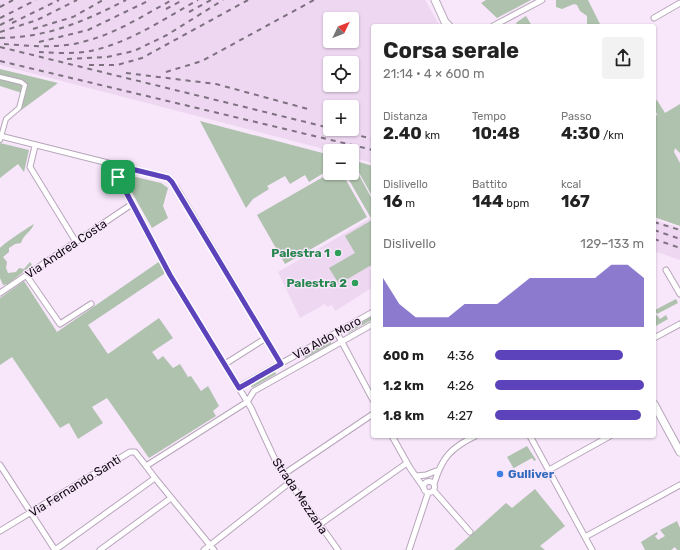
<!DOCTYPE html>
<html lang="it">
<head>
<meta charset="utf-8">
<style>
  body { margin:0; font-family:Rubik,sans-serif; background:#f2f2f2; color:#222; height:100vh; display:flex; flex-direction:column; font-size:15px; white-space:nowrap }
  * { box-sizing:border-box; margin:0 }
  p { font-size:13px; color:#767676 }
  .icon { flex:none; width:22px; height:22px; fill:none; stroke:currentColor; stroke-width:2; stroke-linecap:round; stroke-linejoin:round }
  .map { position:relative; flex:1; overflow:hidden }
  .details { position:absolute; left:371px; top:24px; width:285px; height:414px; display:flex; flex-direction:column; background:#fff; border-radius:4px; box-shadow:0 1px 3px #0004 }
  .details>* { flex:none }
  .needle { width:26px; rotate:47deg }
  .tools { position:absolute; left:323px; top:12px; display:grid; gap:8px }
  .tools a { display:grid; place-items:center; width:36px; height:36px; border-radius:4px; background:#fff; box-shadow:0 1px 3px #0004; font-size:20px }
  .pin { position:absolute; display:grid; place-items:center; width:34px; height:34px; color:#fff; margin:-17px; border-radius:8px; box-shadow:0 2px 6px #0006 }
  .round { display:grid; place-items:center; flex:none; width:42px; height:42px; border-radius:4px; background:#f2f2f2 }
  .overview { display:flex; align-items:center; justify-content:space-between; height:68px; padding:0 12px }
  h1 { font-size:22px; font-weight:700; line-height:30px }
  .stats { display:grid; grid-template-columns:repeat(3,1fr); gap:6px; height:68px; padding:4px 12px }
  .stats div { display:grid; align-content:center }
  .stats b { font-size:17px; font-weight:700 }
  .stats small { font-size:11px; font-weight:400 }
  .stats p { font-size:11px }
  .chart { height:112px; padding:8px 12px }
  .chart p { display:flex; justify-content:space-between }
  .chart svg { width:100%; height:72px; margin-top:4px; fill:#5c43bc; opacity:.7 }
  ul { padding:0 12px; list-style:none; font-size:13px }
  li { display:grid; grid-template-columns:64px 48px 1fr; align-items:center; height:30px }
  li i { height:10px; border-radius:5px; background:#5c43bc }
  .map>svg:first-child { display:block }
</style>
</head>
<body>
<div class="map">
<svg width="680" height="550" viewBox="0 0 680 550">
  <rect width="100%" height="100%" fill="#f8e6fb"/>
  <path fill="#edd7f1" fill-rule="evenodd" d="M0,0H425L440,26H373V163L352,157V151H332L0,65ZM330,19H352V41H330ZM330,63H352V85H330ZM330,107H352V129H330Z
    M373,217V265L369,268L373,275V287L335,311L332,305L327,307L325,304L300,318L278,272Z
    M654,220L680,228V260L654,251Z"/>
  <path fill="#aec2ad" d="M486,0H531L497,18L481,3Z
    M556,0H588L601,26H587V16L580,11L577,5L574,4L562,9L556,7Z
    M526,16L532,26H515L517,22Z
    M0,69L58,83L20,111L17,107L22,93L0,86Z
    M657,100L665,113L680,104V153L675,148L674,152L680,163V226L654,217V113L658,116L654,108V102Z
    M200,121L330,155V169L309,182L305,175L290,184L285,176L267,186L269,189L253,199L246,208Z
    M0,143L29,150L24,172L18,164L0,178Z
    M352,160L373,166V196H372Z
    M352,162L373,201V264L339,284L329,268L355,253L345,236L372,220L345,173H352Z
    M330,173H342L367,217L285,264L257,215Z
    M127,175L161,183L168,188L163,206L168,218L152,228L125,180Z
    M34,224C31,232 23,235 21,243L15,244L9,248V252L3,257L7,262L6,268L8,273L16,272L19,268L24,269L30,262L32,265L8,284L3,285L0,278V248C3,244 30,226 34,224Z
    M160,261L164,270V274L88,325L108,354L159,318L173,338L152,352L158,360L163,356L173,368L180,364L188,377L191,376L201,391L208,386L219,406L213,411L216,416L149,458L107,398L92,407L103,423L78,439L69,423L60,428L12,357L0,365V298L24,281L57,332Z
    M676,299L678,303L657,314L655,310Z
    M373,315V319L349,333L346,332L347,330Z
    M657,315L660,319L666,315L668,319L654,327V317Z
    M329,340L331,341V344L305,358L303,355Z
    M275,371L276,374L253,387H251L252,384Z
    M527,446L536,460L534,461L532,458L514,468L517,474L507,457Z
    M535,489L565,526L540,546L545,550H454L506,503L512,508Z
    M677,521L680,528V550H677L675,547L671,550H645L641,542L657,532L658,534L655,536L658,540L665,536L660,530Z"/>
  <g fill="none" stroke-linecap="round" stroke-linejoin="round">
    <defs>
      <path id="pedestrian" d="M0,77L21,82L25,85L19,108L6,119L0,140"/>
      <path id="minor" d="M654,18L680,3
        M493,26L542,0
        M0,136L168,178L176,187L281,364
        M35,146L30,167L76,242
        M119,166L118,177L132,204L170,275L251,408L278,466L338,550
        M666,270L680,294
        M26,275L60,324L91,304
        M0,293L132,204
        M337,333L373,400
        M654,338L680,324
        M225,364L266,338
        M239,387L373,312
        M392,436L410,468L424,488
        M530,436L592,550
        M0,465L55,550
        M549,470L610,436
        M284,474L373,414
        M416,476L426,475L436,471
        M155,478L214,550
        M423.5 487a5.5 5.5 0 1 1 11 0a5.5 5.5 0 1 1-11 0Z
        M434,484C442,457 451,448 475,436
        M434,491L470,532
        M319,525L407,463
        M0,531L130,452H135L146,466
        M585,537L680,485
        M55,550L155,478L146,466L247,402L254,391L373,324
        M100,550L171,498
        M204,550L289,483
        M409,550L428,493"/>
      <path id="secondary" d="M435,0L445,22L449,26
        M654,404L680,452"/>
    </defs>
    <use href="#pedestrian" stroke="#b7a6ba" stroke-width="6"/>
    <use href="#minor" stroke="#b7a6ba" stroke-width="7"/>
    <use href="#secondary" stroke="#b7a6ba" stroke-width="9"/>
    <use href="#pedestrian" stroke="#fff" stroke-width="4"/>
    <use href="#minor" stroke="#fff" stroke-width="5"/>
    <use href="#secondary" stroke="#fff" stroke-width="7"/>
    <path stroke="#7d717f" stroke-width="2" stroke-dasharray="5 5" stroke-linecap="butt" d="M0,7L13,0
      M166,9L183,0
      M189,12L211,0
      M0,18L36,0
      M12,23L59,0
      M0,25L16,17
      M33,29L73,17L103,0
      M0,32L37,20L77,0
      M0,38C49,37 83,22 126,0
      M39,42L88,30L150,0
      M4,44C31,46 60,49 86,41C117,33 144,15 172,0
      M0,47L330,128
      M39,52C55,53 74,54 90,51C129,43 164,19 198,0
      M67,59L107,57L134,51L167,35L223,0
      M0,61L373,150
      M89,65H117L142,58L248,0
      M166,72L202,61L314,0
      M126,73L216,84L308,109
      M332,129L373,139
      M654,222L680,230
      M654,230L680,239
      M654,239L680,248"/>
  </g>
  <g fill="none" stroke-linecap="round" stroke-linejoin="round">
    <defs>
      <path id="route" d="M119,166L168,178L172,182L281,364L239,388L170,275L118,177Z"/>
    </defs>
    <use href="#route" stroke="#fff" stroke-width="8"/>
    <use href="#route" stroke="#5c43bc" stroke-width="5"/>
  </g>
  <g fill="#2e9e5b" stroke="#f8e6fb" stroke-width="1.5">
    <circle cx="338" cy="253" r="4"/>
    <circle cx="355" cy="283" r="4"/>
  </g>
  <circle fill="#3f7fe0" stroke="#f8e6fb" stroke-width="1.5" cx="500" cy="474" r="4"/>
  <g text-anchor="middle" stroke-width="3" stroke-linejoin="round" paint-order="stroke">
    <g font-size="12" fill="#0f0910" stroke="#f8e6fb">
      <text transform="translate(66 249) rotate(-34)" y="4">Via Andrea Costa</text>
      <text transform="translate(327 338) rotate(-29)" y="4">Via Aldo Moro</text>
      <text transform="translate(75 486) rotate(-32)" y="4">Via Fernando Santi</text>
      <text transform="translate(300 496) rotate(56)" y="4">Strada Mezzana</text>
    </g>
    <g font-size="12" font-weight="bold" fill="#27864d" stroke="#f8e6fb" text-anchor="end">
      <text x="330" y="257">Palestra 1</text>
      <text x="347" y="287">Palestra 2</text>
    </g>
    <g font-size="12" font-weight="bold" fill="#366cbe" stroke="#f8e6fb" text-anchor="start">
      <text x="508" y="478">Gulliver</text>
    </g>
  </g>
</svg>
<div class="tools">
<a><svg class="needle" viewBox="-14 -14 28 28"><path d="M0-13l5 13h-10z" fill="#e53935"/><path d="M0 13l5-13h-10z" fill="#767676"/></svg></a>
<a><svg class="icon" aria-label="locate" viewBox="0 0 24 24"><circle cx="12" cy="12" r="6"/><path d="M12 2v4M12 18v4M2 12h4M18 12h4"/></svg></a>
<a>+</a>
<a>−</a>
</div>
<div class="pin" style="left:118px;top:177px;background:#1e9e55"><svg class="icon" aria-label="arrive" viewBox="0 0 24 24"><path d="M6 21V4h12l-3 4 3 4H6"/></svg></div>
<section class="details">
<div class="overview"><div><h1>Corsa serale</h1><p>21:14 · 4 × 600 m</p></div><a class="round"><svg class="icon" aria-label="share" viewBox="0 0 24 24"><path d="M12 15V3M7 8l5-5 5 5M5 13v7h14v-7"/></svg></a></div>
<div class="stats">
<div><p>Distanza</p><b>2.40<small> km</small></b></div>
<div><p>Tempo</p><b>10:48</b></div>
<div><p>Passo</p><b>4:30<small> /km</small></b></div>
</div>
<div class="stats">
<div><p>Dislivello</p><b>16<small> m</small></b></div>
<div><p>Battito</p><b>144<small> bpm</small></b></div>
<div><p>kcal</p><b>167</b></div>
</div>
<div class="chart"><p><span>Dislivello</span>129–133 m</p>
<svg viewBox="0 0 160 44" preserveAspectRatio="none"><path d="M0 44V14L10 30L20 38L30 38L40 38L50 30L60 30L70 30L80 22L90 14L100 14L110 14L120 14L130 14L140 6L150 6L160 14V44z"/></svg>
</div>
<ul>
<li><b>600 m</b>4:36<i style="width:86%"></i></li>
<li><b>1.2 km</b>4:26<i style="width:100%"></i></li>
<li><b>1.8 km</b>4:27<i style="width:98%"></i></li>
</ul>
</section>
</div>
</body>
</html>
